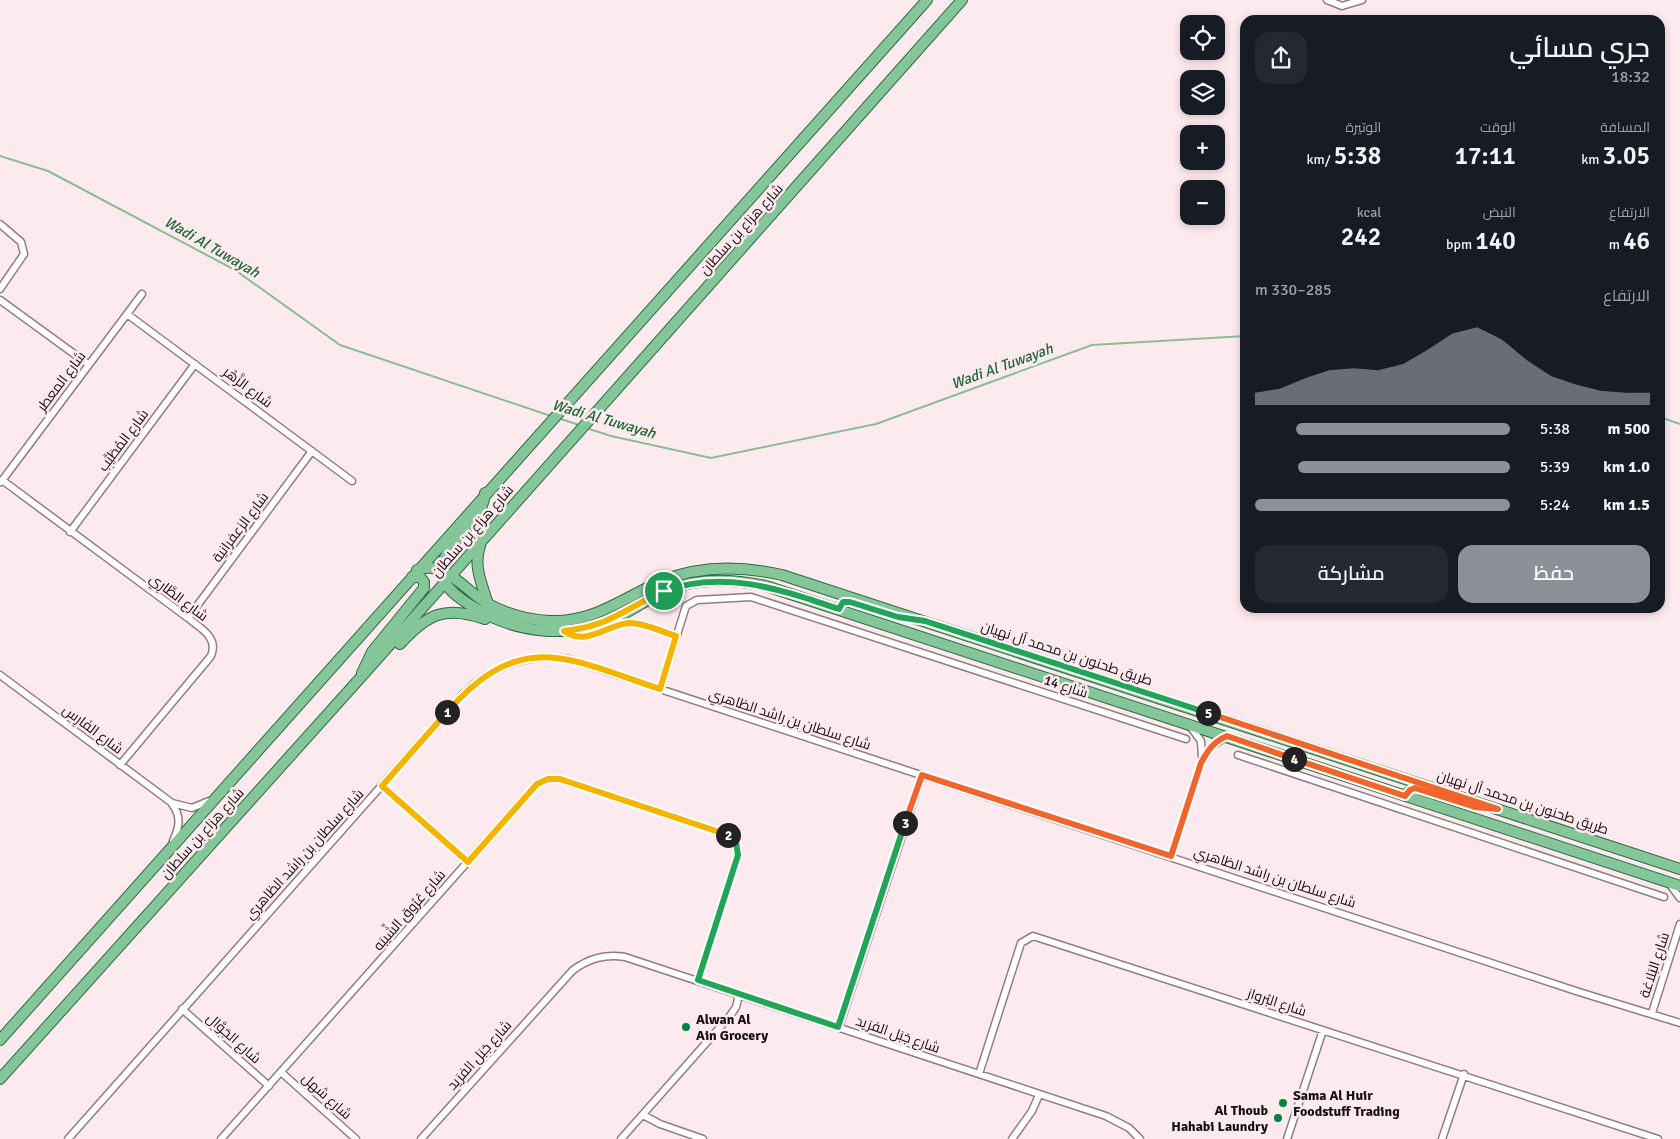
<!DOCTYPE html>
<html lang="ar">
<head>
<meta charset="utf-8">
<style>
  body { margin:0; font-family:Signika,Cairo,sans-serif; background:#242831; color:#f1f3f6; direction:rtl; height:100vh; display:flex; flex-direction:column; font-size:19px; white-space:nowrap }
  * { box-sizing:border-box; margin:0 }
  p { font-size:16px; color:#9ea1a6 }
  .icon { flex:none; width:28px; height:28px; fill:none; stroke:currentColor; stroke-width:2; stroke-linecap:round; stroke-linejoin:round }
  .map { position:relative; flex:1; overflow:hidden; direction:ltr }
  .panel { position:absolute; left:1240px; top:15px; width:425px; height:598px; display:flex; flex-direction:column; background:#171b24; border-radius:15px; box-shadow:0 2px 8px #0003; direction:rtl }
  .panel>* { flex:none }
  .fabs { position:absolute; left:1180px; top:15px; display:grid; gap:10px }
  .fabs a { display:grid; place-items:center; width:45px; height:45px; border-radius:10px; background:#171b24; box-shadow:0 2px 8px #0003; font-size:25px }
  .pin { position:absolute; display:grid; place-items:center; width:42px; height:42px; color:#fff; margin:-21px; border:2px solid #fff; border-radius:50%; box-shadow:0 1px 5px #0007 }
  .km { position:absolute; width:25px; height:25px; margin:-12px; border-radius:50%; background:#222; color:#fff; font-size:14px; line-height:25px; text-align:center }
  .round { display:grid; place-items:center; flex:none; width:52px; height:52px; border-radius:15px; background:#242831 }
  .overview { display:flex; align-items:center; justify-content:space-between; height:85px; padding:0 15px }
  h1 { font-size:28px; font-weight:600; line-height:38px }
  .metrics { display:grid; grid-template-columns:repeat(3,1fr); gap:8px; height:85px; padding:5px 15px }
  .metrics div { display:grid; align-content:center }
  .metrics b { font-size:25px; font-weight:600 }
  .metrics small { font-size:14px; font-weight:400 }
  .metrics p { font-size:14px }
  .chart { height:140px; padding:10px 15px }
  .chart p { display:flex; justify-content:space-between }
  .chart svg { width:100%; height:90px; margin-top:5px; fill:#8c9099; opacity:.7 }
  .button { display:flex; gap:10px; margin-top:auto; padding:10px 15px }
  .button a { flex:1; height:58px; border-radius:15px; background:#8c9099; color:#fff; font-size:20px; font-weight:600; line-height:58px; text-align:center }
  .button a+a { background:#242831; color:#f1f3f6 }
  ul { padding:0 15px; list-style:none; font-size:16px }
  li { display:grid; grid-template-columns:80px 60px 1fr; align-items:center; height:38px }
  li i { height:12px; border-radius:6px; background:#8c9099 }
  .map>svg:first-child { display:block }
</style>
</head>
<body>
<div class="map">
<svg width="1680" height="1139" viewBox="0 0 1680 1139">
  <rect width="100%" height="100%" fill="#fdeaee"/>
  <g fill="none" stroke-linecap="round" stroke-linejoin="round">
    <path stroke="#8bbd95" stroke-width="2" d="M0,156L48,171L235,270L340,345L551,416
      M1660,417L1680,424
      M558,418L579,425
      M586,428L611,436L711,458L876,424L1092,345L1245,336"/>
    <defs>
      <path id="street" d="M1327,0L1342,6L1362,0
        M0,224L21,242L24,254L0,289
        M0,300L88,364
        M127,314L352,481
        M2,480L188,618C200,628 219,637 211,656L120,765
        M1,482L142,294
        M70,532L195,364
        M188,618L312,451
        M564,631C587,647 607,624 630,623C645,623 662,632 675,636
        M0,675L172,803L192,808L209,801
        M660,689L686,606L697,600L751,597L1186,739
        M1190,726L1201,741L1202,757
        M1238,755L1664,897
        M382,786L468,862
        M172,804C182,817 179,828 173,841
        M1171,856L1201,763L1211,747L1226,737
        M1669,883L1680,898
        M182,1009L269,1086
        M1652,1013L1680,924
        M839,1027L922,775
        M282,1073L356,1139
        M979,1074L1021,943L1033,936L1658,1139
        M643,1115L660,1124L703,1139
        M68,1139L462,695C493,665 527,653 569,659L1579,992L1680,1023
        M221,1139L537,784L548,779H560L726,834L736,842L738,855L698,980
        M421,1139L573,970C590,958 605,954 625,957L1106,1116L1129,1128L1140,1139
        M621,1139L730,1016L736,1007L739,995
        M1012,1139L1032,1111L1039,1095
        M1287,1139L1323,1030
        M1442,1139L1464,1074"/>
      <path id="primary" d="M485,493C483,525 443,540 442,571C441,586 459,598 470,605C515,634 569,640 618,617C640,606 658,591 683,585C710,578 738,580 766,586L1680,886
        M480,546C473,566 482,584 488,604
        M417,570C445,559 466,592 488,604C507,614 529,620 550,621C594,623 624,597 662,581C701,565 742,566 782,575L1680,869
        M400,644C427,614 445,605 485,619
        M362,673L372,652L424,588V582L420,577H412
        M1405,796C1413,784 1423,791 1434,794
        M0,1040L927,0
        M0,1079L362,676L962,0"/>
    </defs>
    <use href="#street" stroke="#917d81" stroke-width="9"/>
    <use href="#primary" stroke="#296d3e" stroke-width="12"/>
    <use href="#street" stroke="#fff" stroke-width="6"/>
    <use href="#primary" stroke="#84c69a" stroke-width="10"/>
  </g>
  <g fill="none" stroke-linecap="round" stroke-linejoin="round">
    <defs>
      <path id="split-1" d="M447,712C522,627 568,659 660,689L676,636C662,632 645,623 630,623C607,624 587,647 564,631C610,626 625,609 664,591"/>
      <path id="split-2" d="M447,712L382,786L468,862L537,784L548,779H560L728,835"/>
      <path id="split-3" d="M728,835L736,842L738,855L698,980L838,1027L905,823"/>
      <path id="split-4" d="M905,823L922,775L1171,856L1201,763C1208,750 1213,742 1227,736L1294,759"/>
      <path id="split-5" d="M1208,713L1498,809L1475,807L1415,788L1410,790L1405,796L1294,759"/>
      <path id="split-6" d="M664,591C725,569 781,590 839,609L843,602H850L898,617L925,621L1208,713"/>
    </defs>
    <use href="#split-1" stroke="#fff" stroke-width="10"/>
    <use href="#split-2" stroke="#fff" stroke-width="10"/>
    <use href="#split-3" stroke="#fff" stroke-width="10"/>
    <use href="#split-4" stroke="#fff" stroke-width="10"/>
    <use href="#split-5" stroke="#fff" stroke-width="10"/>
    <use href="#split-6" stroke="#fff" stroke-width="10"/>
    <use href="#split-1" stroke="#f5b400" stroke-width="6"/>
    <use href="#split-2" stroke="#f5b400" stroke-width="6"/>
    <use href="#split-3" stroke="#22a559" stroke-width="6"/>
    <use href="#split-4" stroke="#f0652b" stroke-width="6"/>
    <use href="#split-5" stroke="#f0652b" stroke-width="6"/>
    <use href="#split-6" stroke="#22a559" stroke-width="6"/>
  </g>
  <g fill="#03823c" stroke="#fdeaee" stroke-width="2">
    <circle cx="686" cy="1027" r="5"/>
    <circle cx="1283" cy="1103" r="5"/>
    <circle cx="1278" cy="1118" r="5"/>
  </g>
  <g text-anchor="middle" stroke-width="5" stroke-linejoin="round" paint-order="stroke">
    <g font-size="14" fill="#170f11" stroke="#fdeaee">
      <text transform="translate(741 229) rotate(-48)" y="5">شارع هزاع بن سلطان</text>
      <text transform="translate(61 381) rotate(-53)" y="5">شارع المعطر</text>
      <text transform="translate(248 387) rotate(37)" y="5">شارع الزَّهْر</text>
      <text transform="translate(123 440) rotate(-53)" y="5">شارع المُطَيَّب</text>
      <text transform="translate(240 527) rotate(-53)" y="5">شارع الزعفرانية</text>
      <text transform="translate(472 531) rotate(-49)" y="5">شارع هزاع بن سلطان</text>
      <text transform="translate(179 597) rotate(37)" y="5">شارع الطَّارِي</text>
      <text transform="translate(1067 653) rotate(18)" y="5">طريق طحنون بن محمد آل نهيان</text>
      <text transform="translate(1066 686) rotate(18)" y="5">شارع 14</text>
      <text transform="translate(790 719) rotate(18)" y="5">شارع سلطان بن راشد الظاهري</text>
      <text transform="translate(93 729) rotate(37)" y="5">شارع الفَارِس</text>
      <text transform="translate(1523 802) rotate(18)" y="5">طريق طحنون بن محمد آل نهيان</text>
      <text transform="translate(202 833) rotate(-48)" y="5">شارع هزاع بن سلطان</text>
      <text transform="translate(304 854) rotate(-48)" y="5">شارع سلطان بن راشد الظاهري</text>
      <text transform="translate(1275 877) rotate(18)" y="5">شارع سلطان بن راشد الظاهري</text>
      <text transform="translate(409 910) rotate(-49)" y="5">شارع عُرُوق الشِّيبَه</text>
      <text transform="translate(1654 965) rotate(-72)" y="5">شارع البَلاغة</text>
      <text transform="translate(1277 1002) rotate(18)" y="5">شارع البُرواز</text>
      <text transform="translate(898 1034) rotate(19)" y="5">شارع جَبَل الفرَيد</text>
      <text transform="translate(234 1038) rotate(42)" y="5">شارع الجَوَّال</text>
      <text transform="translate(479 1055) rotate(-48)" y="5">شارع جَبَل الفرَيد</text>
      <text transform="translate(327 1096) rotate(42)" y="5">شارع شهل</text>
    </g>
    <g font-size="14" font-weight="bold" fill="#170f11" stroke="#fdeaee" text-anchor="start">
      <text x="696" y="1024">Alwan Al<tspan x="696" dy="16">Ain Grocery</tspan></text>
      <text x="1293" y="1100">Sama Al Huir<tspan x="1293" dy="16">Foodstuff Trading</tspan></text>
      <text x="1268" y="1115" text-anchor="end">Al Thoub<tspan x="1268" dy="16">Hahabi Laundry</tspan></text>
    </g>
    <g font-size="15" font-style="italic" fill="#1e6836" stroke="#fdeaee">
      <text transform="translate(212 247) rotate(30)" y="5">Wadi Al Tuwayah</text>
      <text transform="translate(1002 366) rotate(-20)" y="5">Wadi Al Tuwayah</text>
      <text transform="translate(604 419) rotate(16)" y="5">Wadi Al Tuwayah</text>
    </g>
  </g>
</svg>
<div class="fabs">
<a><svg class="icon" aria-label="locate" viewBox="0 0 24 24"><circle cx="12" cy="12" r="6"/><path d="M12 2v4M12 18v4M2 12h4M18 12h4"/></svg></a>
<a><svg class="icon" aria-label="layers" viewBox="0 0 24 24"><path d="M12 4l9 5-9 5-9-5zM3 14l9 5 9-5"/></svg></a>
<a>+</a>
<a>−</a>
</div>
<div class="pin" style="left:664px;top:591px;background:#1e9e55"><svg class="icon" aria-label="arrive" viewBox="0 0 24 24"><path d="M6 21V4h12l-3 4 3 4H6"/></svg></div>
<b class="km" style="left:447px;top:712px">1</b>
<b class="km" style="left:728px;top:835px">2</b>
<b class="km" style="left:905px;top:823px">3</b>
<b class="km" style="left:1294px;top:759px">4</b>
<b class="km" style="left:1208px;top:713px">5</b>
<section class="panel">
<div class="overview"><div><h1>جري مسائي</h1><p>18:32</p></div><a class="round"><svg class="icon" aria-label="share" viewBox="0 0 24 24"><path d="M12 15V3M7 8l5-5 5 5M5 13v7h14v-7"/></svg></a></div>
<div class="metrics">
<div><p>المسافة</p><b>3.05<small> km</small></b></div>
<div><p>الوقت</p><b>17:11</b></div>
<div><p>الوتيرة</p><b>5:38<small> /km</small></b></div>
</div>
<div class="metrics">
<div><p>الارتفاع</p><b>46<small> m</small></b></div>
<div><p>النبض</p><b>140<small> bpm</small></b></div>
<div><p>kcal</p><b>242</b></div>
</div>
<div class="chart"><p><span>الارتفاع</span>285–330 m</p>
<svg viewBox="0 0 160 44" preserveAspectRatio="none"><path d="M0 44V38L10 36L20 31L30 27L40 26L50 27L60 24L70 17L80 9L90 6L100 12L110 22L120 30L130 34L140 37L150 38L160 38V44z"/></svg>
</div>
<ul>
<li><b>500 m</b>5:38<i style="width:84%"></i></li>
<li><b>1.0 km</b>5:39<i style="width:83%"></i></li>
<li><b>1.5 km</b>5:24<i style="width:100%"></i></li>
</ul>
<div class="button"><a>حفظ</a><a>مشاركة</a></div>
</section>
</div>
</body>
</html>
